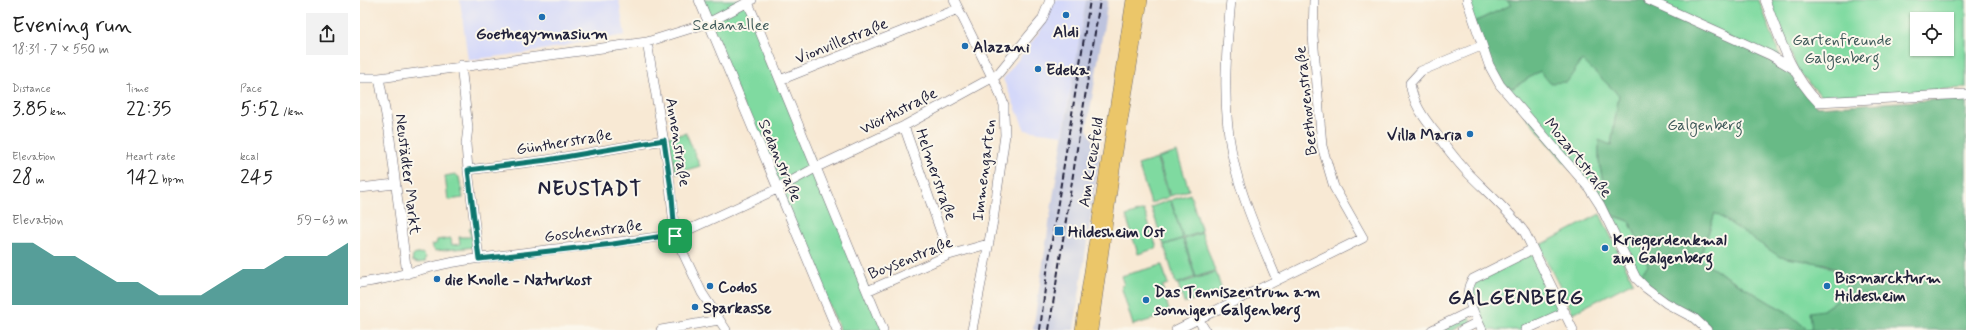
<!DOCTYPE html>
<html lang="en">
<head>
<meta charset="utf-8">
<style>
  body { margin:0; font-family:Mynerve,sans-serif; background:#f2f2f2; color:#222; height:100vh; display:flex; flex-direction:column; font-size:15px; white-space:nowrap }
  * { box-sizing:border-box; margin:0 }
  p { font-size:13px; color:#767676 }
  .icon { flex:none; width:22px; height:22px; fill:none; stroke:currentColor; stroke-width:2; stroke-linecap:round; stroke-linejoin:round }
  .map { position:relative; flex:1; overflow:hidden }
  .side { display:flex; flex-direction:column; background:#fff; width:360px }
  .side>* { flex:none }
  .tools { position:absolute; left:1550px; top:12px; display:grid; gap:8px }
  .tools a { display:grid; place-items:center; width:44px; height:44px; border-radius:0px; background:#fff; box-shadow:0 1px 3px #0004; font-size:20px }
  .pin { position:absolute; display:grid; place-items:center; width:34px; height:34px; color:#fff; margin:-17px; border-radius:8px; box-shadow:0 2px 6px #0006 }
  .round { display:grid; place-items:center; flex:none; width:42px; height:42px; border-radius:0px; background:#f2f2f2 }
  .overview { display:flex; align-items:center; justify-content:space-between; height:68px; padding:0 12px }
  h1 { font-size:22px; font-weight:600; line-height:30px }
  .metrics { display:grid; grid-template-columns:repeat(3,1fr); gap:6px; height:68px; padding:4px 12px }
  .metrics div { display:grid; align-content:center }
  .metrics b { font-size:20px; font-weight:600 }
  .metrics small { font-size:11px; font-weight:400 }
  .metrics p { font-size:11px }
  .chart { height:112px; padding:8px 12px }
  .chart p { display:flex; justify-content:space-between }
  .chart svg { width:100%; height:72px; margin-top:4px; fill:#0f766e; opacity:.7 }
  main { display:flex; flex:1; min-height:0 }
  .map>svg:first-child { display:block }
</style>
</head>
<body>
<main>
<section class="side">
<div class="overview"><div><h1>Evening run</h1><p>18:31 · 7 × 550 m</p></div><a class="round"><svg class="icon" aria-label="share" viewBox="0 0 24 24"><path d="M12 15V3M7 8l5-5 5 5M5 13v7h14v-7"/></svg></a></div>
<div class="metrics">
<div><p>Distance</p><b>3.85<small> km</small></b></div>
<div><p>Time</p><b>22:35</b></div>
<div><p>Pace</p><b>5:52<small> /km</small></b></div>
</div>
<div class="metrics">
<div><p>Elevation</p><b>28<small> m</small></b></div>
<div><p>Heart rate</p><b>142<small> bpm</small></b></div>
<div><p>kcal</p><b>245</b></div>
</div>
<div class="chart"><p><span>Elevation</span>59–63 m</p>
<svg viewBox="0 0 160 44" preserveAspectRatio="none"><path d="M0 44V6L10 6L20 14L30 14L40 22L50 30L60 30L70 38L80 38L90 38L100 30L110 22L120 22L130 14L140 14L150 14L160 6V44z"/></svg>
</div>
</section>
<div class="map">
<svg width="1606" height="330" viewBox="0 0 1606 330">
  <rect width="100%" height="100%" fill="#fbf7ec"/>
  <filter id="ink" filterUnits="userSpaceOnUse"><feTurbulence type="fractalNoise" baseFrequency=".025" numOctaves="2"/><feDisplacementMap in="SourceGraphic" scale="8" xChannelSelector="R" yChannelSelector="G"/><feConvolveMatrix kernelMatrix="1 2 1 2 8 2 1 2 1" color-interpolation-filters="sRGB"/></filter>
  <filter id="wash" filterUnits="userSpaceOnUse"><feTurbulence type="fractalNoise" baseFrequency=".012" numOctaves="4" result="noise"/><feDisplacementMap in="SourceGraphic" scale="16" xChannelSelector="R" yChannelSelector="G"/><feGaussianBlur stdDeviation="0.9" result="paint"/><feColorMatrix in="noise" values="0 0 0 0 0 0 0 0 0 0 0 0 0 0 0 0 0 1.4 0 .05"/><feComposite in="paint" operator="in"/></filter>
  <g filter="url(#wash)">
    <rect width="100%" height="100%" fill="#f8e9d4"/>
    <path fill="#d4d8f9" d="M100,0H259L265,35L165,53L108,60Z
      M692,0H726L703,135L665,130L643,79L681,30Z"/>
    <path fill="#bdc3de" d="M726,0H748L727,129L740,154L714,330H673L693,198Z"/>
    <path fill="#7fdaa0" stroke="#507e6e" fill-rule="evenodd" d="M338,0H384L526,330H480Z
      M1107,0H1147L1151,5L1114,22Z
      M1288,0H1399L1422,61Z
      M1409,0H1606V88L1462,97L1438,71ZM1557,19H1587V49H1557Z
      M1222,59L1259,95L1251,145L1239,141V162L1243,181L1240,205L1140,85L1153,88L1180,71Z
      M326,133L340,166L316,173L308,137Z
      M817,152L829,190L810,196L798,158Z
      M797,159L809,197L791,203L778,165Z
      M95,174L99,177L103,198L88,200L85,176Z
      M830,194L842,232L823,238L811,200Z
      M810,200L823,238L804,245L791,207Z
      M784,210L797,248L778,254L766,216Z
      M1355,213L1451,261C1469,265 1484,272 1488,292L1463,310L1452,329H1446L1427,312L1412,304L1339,260Z
      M1240,214L1273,282L1213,313L1179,246Z
      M1249,214L1269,221L1282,248L1288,266L1279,275Z
      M111,226L115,247L75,251L71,245L76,244L77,240L83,239V241L84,239L91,238L92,245L100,244L99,237H111L109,230Z
      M842,233L855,271L836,277L824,239Z
      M823,239L835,277L816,284L804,245Z
      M62,253L66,257L65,262L58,263L52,261L53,255Z
      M1170,255L1175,256L1199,311L1161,330H1127L1114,304L1111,289L1116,281Z
      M802,265L808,284L802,286L810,314L773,325L761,286L764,285L761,276Z
      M856,272L862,291L824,303L818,284Z
      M1108,317L1110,318L1111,322L1094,330H1080Z"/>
    <path fill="#67ba86" stroke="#446e60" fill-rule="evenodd" d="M1147,0H1288L1349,27L1430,71L1457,107L1606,98V330H1347L1286,288L1240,205L1243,181L1239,162V140L1251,145L1259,95L1222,60L1207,82L1190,83L1180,71L1153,88L1140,85L1114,22L1151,5ZM1355,213L1420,257L1465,264L1476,269L1483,279L1488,292L1463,310L1450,312L1452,329H1447L1427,312L1412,304L1339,260ZM1250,214L1269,221L1282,248L1288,266L1280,275Z"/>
  </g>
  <g filter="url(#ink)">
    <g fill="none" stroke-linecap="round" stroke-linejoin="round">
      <defs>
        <path id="minor" d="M339,0L477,330
          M387,0L523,330
          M594,0L638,89L644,105V114L645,135L633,221L612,330
          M871,0C866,51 862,104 872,154C881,198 900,239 917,280
          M1107,0L1129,65L1140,85L1229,188L1240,205L1276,278L1286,288L1306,303L1334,318L1347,330
          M1288,0L1410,55L1432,68
          M1405,0C1419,36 1430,74 1458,102L1606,94
          M287,42L308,166L315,236L342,293L366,330
          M1121,46L1061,71L1050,83C1053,103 1063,117 1075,132C1086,147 1097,162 1110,175C1129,194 1150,212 1165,233L1213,330
          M101,65L108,128L106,144L108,170L119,259
          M0,78H19L287,42L348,23L392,0
          M19,78L29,131L47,274
          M420,80L598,9
          M544,126L589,255
          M108,170L187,160L304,140
          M0,188L35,184
          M0,283C34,279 67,266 101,261C171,250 241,246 310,235L315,236L417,189L457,167L544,126L637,75L682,20L690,0
          M507,291L589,255L628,244
          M838,319L845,330
          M301,330L359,320
          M816,330L1003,238L974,187L962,146L953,36L954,0
          M1072,330L1113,310
          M1102,330L1118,322
          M1122,330C1115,314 1101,294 1113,279L1173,249
          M1165,330L1205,312"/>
        <path id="major" d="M721,330L772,0
          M732,330L755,163L782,0"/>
      </defs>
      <use href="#minor" stroke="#6d6871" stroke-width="10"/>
      <use href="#major" stroke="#6d6871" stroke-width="12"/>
      <use href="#minor" stroke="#fff" stroke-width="9"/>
      <use href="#major" stroke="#ebc669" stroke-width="11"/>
      <path stroke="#22223b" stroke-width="2" stroke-dasharray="6 3" stroke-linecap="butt" d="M680,330L687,272L730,0
        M689,330L740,0"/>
    </g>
  </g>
  <g fill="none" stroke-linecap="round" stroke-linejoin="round" filter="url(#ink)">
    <defs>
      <path id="route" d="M304,140L312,196L315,236L310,235L253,244L119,259L108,170L187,160Z"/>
    </defs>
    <use href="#route" stroke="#fff" stroke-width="8"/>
    <use href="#route" stroke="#0f766e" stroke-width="5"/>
  </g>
  <g fill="#1f6fb2" stroke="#fbf7ec" stroke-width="1.5">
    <circle cx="706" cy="15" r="4"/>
    <circle cx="182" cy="17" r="4"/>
    <circle cx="605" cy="46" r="4"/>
    <circle cx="678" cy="69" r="4"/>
    <circle cx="1110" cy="134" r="4"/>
    <rect x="694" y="226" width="10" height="10" rx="2"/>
    <circle cx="1245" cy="248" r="4"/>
    <circle cx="77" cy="279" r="4"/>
    <circle cx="350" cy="286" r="4"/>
    <circle cx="1467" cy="286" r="4"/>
    <circle cx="786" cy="300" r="4"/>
    <circle cx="335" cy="307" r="4"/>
  </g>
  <g text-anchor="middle" stroke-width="4" stroke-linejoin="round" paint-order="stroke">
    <g font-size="16" fill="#3e5959" stroke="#fbf7ec">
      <text x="371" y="30">Sedanallee</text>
      <text x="1482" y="45">Gartenfreunde<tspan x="1482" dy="18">Galgenberg</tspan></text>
      <text x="1345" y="130">Galgenberg</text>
    </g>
    <g font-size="16" font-weight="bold" fill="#22223b" stroke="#fbf7ec" text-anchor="start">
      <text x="706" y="37" text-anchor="middle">Aldi</text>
      <text x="182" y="39" text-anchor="middle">Goethegymnasium</text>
      <text x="613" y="52">Alazani</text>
      <text x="686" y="75">Edeka</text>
      <text x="1102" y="140" text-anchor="end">Villa Maria</text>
      <text x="708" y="237">Hildesheim Ost</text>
      <text x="1253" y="245">Kriegerdenkmal<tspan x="1253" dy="18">am Galgenberg</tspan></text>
      <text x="1475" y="283">Bismarckturm<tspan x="1475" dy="18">Hildesheim</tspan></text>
      <text x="85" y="285">die Knolle - Naturkost</text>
      <text x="358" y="292">Codos</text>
      <text x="794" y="297">Das Tenniszentrum am<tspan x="794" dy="18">sonnigen Galgenberg</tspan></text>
      <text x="343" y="313">Sparkasse</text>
    </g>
    <g font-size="16" fill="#22223b" stroke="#fbf7ec">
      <text transform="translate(481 40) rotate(-22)" y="6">Vionvillestraße</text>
      <text transform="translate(945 101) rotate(-96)" y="6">Beethovenstraße</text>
      <text transform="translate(538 110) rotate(-27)" y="6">Wörthstraße</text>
      <text transform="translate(204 141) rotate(-9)" y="6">Güntherstraße</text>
      <text transform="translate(319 142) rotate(81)" y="6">Annenstraße</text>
      <text transform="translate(1219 157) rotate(51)" y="6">Mozartstraße</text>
      <text transform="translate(421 160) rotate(67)" y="6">Sedanstraße</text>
      <text transform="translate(730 162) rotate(-81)" y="6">Am Kreuzfeld</text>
      <text transform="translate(623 170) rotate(-83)" y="6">Immengarten</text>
      <text transform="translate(49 174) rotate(83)" y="6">Neustädter Markt</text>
      <text transform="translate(577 174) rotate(71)" y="6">Helmerstraße</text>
      <text transform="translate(233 230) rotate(-7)" y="6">Goschenstraße</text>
      <text transform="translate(550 257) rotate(-22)" y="6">Boysenstraße</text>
    </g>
    <g font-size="20" font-weight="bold" letter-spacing="1" fill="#22223b" stroke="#fbf7ec">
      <text x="230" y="195">NEUSTADT</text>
      <text x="1156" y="304">GALGENBERG</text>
    </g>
  </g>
</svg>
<div class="tools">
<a><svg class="icon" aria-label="locate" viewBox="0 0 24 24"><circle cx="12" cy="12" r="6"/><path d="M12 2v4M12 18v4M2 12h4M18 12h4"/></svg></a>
</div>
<div class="pin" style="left:315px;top:236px;background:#1e9e55"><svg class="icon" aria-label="arrive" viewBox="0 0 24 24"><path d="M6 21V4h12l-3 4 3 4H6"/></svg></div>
</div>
</main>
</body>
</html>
